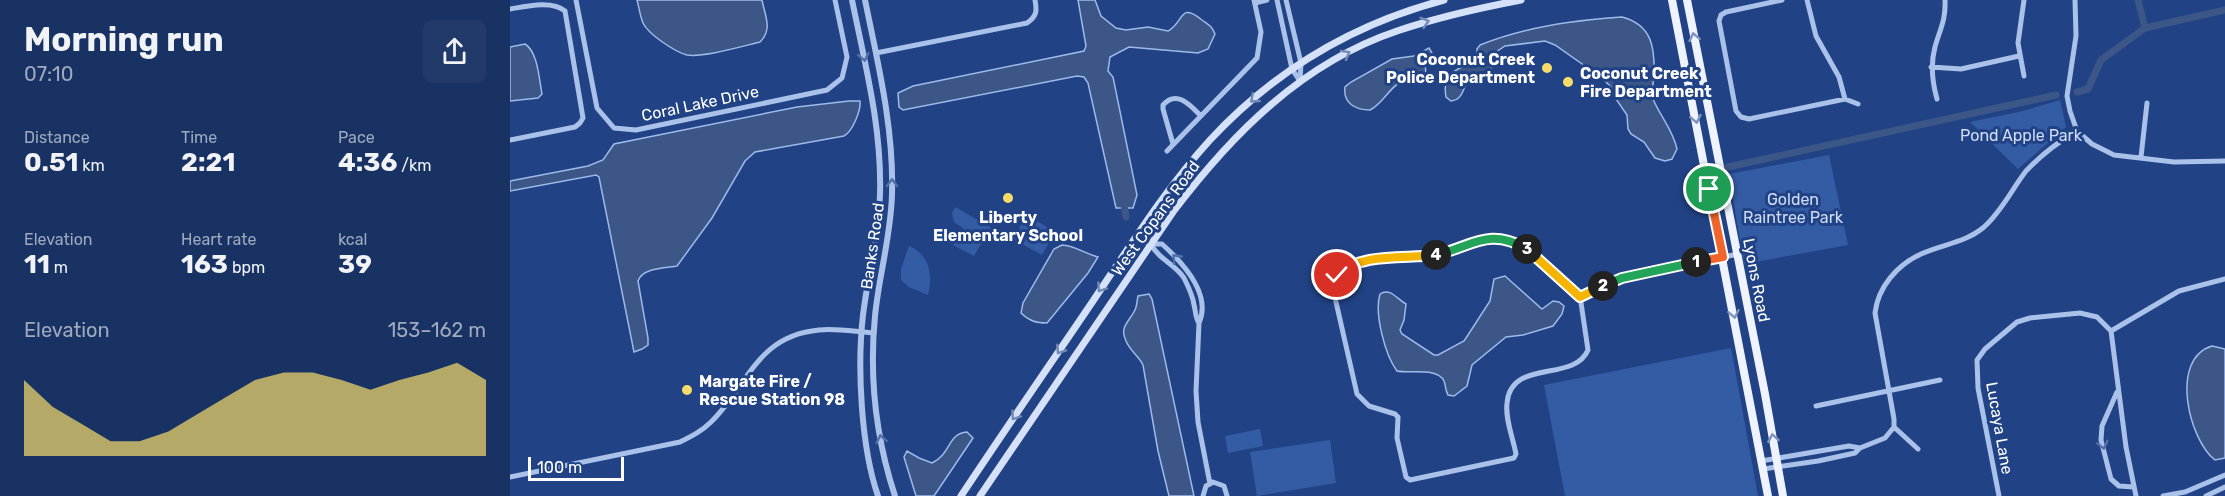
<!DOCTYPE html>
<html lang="en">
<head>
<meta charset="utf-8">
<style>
  body { margin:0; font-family:Rubik,sans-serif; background:#223a6a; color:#f1f3f6; height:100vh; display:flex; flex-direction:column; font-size:22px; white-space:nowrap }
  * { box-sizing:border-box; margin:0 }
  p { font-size:20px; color:#9faabf }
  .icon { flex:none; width:33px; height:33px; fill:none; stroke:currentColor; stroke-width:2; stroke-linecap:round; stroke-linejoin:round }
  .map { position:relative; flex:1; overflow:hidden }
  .drawer { display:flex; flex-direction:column; background:#193264; width:510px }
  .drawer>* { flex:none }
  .scale { position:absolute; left:18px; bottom:15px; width:96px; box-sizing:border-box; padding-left:6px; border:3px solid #fff; border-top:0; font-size:16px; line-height:21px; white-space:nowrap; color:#fff; -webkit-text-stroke:4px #214386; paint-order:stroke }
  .pin { position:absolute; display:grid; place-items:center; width:51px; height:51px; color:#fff; margin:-26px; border:3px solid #fff; border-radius:50%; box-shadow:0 2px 6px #0007 }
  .km { position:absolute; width:30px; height:30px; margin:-15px; border-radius:50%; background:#222; color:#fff; font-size:16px; line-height:30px; text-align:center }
  .round { display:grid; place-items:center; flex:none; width:63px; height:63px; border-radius:9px; background:#223a6a }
  .head { display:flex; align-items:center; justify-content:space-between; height:102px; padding:0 24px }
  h1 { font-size:33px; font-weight:700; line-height:45px }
  .metrics { display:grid; grid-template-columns:repeat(3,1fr); gap:9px; height:102px; padding:6px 24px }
  .metrics div { display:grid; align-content:center }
  .metrics b { font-size:26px; font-weight:700 }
  .metrics small { font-size:16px; font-weight:400 }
  .metrics p { font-size:16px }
  .chart { height:168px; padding:12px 24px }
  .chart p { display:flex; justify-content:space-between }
  .chart svg { width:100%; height:108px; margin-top:6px; fill:#f7dc6b; opacity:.7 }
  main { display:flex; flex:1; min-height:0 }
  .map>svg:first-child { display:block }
</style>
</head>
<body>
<main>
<section class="drawer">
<div class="head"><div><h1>Morning run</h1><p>07:10</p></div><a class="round"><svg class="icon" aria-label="share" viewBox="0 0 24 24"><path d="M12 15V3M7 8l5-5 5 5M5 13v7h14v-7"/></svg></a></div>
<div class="metrics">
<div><p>Distance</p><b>0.51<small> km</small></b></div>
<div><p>Time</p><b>2:21</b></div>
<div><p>Pace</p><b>4:36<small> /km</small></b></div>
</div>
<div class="metrics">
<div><p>Elevation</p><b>11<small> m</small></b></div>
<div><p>Heart rate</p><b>163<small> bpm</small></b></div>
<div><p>kcal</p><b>39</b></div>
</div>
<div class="chart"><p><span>Elevation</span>153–162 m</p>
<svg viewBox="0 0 160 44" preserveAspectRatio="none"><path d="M0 44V13L10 24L20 31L30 38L40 38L50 34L60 27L70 20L80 13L90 10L100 10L110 13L120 17L130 13L140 10L150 6L160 13V44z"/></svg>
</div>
</section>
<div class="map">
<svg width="1715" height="496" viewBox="0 0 1715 496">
  <rect width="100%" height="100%" fill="#214386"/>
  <path fill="#345ca4" d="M1550,100L1556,127L1508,169L1460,122L1513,111Z
    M1319,155L1338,245L1234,264L1219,174Z
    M445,207L492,234L489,238L474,239L464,256L443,245L453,228L444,222L442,213Z
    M517,215L545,232L532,255L503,239Z
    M399,246C420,255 423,275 418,295L399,287L391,280V269Z
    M1221,348L1248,496H1055L1034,385Z
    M750,429L753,446L718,453L715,436Z
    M820,440L826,483L747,496L740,452Z"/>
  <path fill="#3c5687" stroke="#9ebaeb" stroke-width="1.5" d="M127,0H252C255,16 263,29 250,42C233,46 192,58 177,55C165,52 138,34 133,23C130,16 129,7 127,0Z
    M568,0H585L591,16L606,28L616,30L638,27L658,31C674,23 669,1 692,20C699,25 702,26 705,34L698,49L688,53L619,47L600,57L598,71L603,77L627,195L623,208H606L578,83L574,77L567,76L393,110L389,107L388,93L403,86L574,51L576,46Z
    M1112,17C1142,25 1145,47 1144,76C1144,83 1140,92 1143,99C1150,116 1163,130 1167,149L1162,159L1155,161L1145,158L1134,142L1121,134L1118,129L1117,115L1106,99L1102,88L1092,78L1045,45L1035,41L995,46L986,52L982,67L978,73L957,81C953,90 952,100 941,101L936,97C931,68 952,71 967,57V49L970,45C1014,27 1065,20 1112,17Z
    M15,44C28,52 29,79 32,94L28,98L0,101V47Z
    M919,48L922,53L915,64L916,74C906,85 899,78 889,83C878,90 872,104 860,110C845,110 833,103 835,87L841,82L882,59L904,56Z
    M339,101H350C351,110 343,131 334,136L245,152L235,161L202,218L167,266C155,268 132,268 128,281L138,338V345L132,349L124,352L89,177L86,175L0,191V181L78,166L93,160L104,144L287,107Z
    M552,245C563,245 576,254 588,257L578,273L537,323C526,323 519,321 511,313L513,303L544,249Z
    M995,276L1032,309L1043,301L1049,302L1054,306L1052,314L1043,326L1013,335L996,337L962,365L957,386L944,396L938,395C935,390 936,386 934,381C927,367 900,374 887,371C875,355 864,313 870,294C880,287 887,299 896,304L894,320L890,330L892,334L924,355H928L954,341L958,335L980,301L984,279Z
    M639,294L642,299L684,496H659L648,451L633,365C629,356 620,351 616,341C609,327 619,322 625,310C627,306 627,300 628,296Z
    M1702,346L1715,349V458L1705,460C1679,440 1659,359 1702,346Z
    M457,432L463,438L424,496H406L394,457L397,451L409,458L422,463C442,453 437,434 457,432Z"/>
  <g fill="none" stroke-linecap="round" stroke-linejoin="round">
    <path stroke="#3c5687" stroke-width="7" d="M1635,28L1715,10
      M1567,92L1578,89L1591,60L1635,28L1628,0
      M1218,167L1546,95
      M613,200L616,217"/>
    <path stroke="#aac1ea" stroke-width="5" d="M66,0L87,108L104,128L126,130L317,90L332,78L337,57L325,0
      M767,0L782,69L790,81
      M776,0L791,63L790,81
      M1272,0L1216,12L1211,15L1209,21L1226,111L1231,117L1239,119L1335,99L1348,104
      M1297,0L1306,36L1329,77L1335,99
      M1514,0L1508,43L1514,76
      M1565,0L1566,36L1557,96L1560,111L1567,131L1582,144L1604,155L1664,162L1715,161
      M745,3L757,0
      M0,9C17,6 42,0 55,11L73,118L70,123L65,127L0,140
      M366,53L517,23C527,16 527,11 525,0
      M1421,67L1451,69L1509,56
      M1427,99C1422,81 1420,65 1425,47C1430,29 1436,20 1435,0
      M663,144L653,109V105C667,89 681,106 691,116
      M657,151L747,58L751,32L744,0
      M1631,157L1637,103
      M990,238L998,239L1018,250L1070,296L1078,350C1064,383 1001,358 997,403C995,419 1003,438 1006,454L1004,458L900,480L896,477L887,438L888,417L885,414L859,406L847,394L826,302L824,289L827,275L840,265L889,256L924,255L964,242Z
      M625,239L641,244H652C672,262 702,294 689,323L686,391L688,422L700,484
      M641,244C648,259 665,264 674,278C678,286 683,296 684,305C686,312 685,317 689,323
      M1070,296L1112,278L1228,254
      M1601,331L1616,447L1626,496
      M1607,392L1592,426L1591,440L1601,479L1609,486L1624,487
      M1306,406L1430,380
      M1384,427V419L1365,313C1368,287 1387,265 1411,254C1433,244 1455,243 1474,227C1492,211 1502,189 1516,171C1531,155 1548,142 1567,131
      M1384,427L1408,449
      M1251,461L1339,446L1350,448
      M1253,469L1308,461L1345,453L1350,448L1375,438L1384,427
      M0,477L170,442C182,436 192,431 201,422C239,385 246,336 309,330C327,328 346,332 364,333
      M693,496L696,486L703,482L714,486L717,496
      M1489,496L1468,388L1467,360L1475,349L1507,322L1520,318L1570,313L1587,317L1601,331L1669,291L1715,279
      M1653,496L1675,492L1715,475
      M1696,496L1715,487"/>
    <path stroke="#aac1ea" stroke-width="6" d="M342,0C355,64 372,128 370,194C369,235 358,274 353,315C347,367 351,447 368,496
      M355,0C368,64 384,128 382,194C381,236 369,275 365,316C359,377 366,438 385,496"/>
    <path stroke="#d5e1f8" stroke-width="7" d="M451,496C494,431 539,366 583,301C620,246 656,188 700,140C765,70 843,24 934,0
      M470,496L663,212C722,134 792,63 887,31C928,17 969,8 1011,0"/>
    <path stroke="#eef3fe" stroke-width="8" d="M1162,0L1258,496
      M1177,0L1255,394L1273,496"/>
  </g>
  <defs><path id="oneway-chevron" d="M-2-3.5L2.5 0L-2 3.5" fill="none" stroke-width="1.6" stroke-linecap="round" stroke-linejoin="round" transform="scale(1.5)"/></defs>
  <g stroke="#728ab9">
    <use href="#oneway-chevron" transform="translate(915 22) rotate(-17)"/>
    <use href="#oneway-chevron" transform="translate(836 54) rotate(-29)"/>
    <use href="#oneway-chevron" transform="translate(744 99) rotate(139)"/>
    <use href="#oneway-chevron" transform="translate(591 288) rotate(124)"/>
    <use href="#oneway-chevron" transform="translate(550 350) rotate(123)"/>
    <use href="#oneway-chevron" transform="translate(505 416) rotate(124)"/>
  </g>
  <g stroke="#7d92bc">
    <use href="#oneway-chevron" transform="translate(1184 37) rotate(-102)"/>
    <use href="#oneway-chevron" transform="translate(1186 119) rotate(79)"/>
    <use href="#oneway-chevron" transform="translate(1224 314) rotate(79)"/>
    <use href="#oneway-chevron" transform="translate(1263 438) rotate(-100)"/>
  </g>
  <g stroke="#516fa9">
    <use href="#oneway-chevron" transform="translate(354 57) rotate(79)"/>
    <use href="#oneway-chevron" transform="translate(382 183) rotate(-90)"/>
    <use href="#oneway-chevron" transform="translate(666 258) rotate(-134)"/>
    <use href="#oneway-chevron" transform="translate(371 439) rotate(-101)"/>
    <use href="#oneway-chevron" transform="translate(1593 445) rotate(76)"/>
  </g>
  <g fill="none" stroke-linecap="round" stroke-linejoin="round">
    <defs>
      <path id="split-1" d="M1186,262L1213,257L1199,189"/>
      <path id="split-2" d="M1093,286L1112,278L1186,262"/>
      <path id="split-3" d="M1017,249L1070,297L1093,286"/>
      <path id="split-4" d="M926,255C963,246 979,227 1017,249"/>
      <path id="split-5" d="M827,275C852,252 894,259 926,255"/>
    </defs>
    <use href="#split-1" stroke="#fff" stroke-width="12"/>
    <use href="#split-2" stroke="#fff" stroke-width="12"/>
    <use href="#split-3" stroke="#fff" stroke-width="12"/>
    <use href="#split-4" stroke="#fff" stroke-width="12"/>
    <use href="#split-5" stroke="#fff" stroke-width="12"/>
    <use href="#split-1" stroke="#f0652b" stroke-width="8"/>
    <use href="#split-2" stroke="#22a559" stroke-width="8"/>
    <use href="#split-3" stroke="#f5b400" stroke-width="8"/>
    <use href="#split-4" stroke="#22a559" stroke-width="8"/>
    <use href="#split-5" stroke="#f5b400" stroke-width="8"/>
  </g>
  <g fill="#f7dc6b" stroke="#214386" stroke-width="2">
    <circle cx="1037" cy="68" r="6"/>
    <circle cx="1058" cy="82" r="6"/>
    <circle cx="498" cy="198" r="6"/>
    <circle cx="177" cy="390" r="6"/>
  </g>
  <g text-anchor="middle" stroke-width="6" stroke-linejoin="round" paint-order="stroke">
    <g font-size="16" font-weight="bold" fill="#fff" stroke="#214386" text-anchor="start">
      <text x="1025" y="65" text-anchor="end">Coconut Creek<tspan x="1025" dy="18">Police Department</tspan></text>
      <text x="1070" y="79">Coconut Creek<tspan x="1070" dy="18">Fire Department</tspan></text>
      <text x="498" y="223" text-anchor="middle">Liberty<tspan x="498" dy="18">Elementary School</tspan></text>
      <text x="189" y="387">Margate Fire /<tspan x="189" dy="18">Rescue Station 98</tspan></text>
    </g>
    <g font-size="16" fill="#fff" stroke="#214386">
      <text transform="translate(190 103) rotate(-12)" y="6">Coral Lake Drive</text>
      <text transform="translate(645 218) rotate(-54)" y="6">West Copans Road</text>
      <text transform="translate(362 246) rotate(-82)" y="6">Banks Road</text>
      <text transform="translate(1247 280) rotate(79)" y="6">Lyons Road</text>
      <text transform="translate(1490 428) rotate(80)" y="6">Lucaya Lane</text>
    </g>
    <g font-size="16" fill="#cfddf7" stroke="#214386">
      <text x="1511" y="141">Pond Apple Park</text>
      <text x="1283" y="205">Golden<tspan x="1283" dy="18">Raintree Park</tspan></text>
    </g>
  </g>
</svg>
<div class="scale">100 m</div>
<div class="pin" style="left:1199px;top:189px;background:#1e9e55"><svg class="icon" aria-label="arrive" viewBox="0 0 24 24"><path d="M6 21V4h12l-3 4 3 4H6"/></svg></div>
<div class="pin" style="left:827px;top:275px;background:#d93025"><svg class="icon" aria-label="check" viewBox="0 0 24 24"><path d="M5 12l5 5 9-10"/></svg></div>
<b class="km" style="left:1186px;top:262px">1</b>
<b class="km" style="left:1093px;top:286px">2</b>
<b class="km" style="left:1017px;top:249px">3</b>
<b class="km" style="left:926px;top:255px">4</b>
</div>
</main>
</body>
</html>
